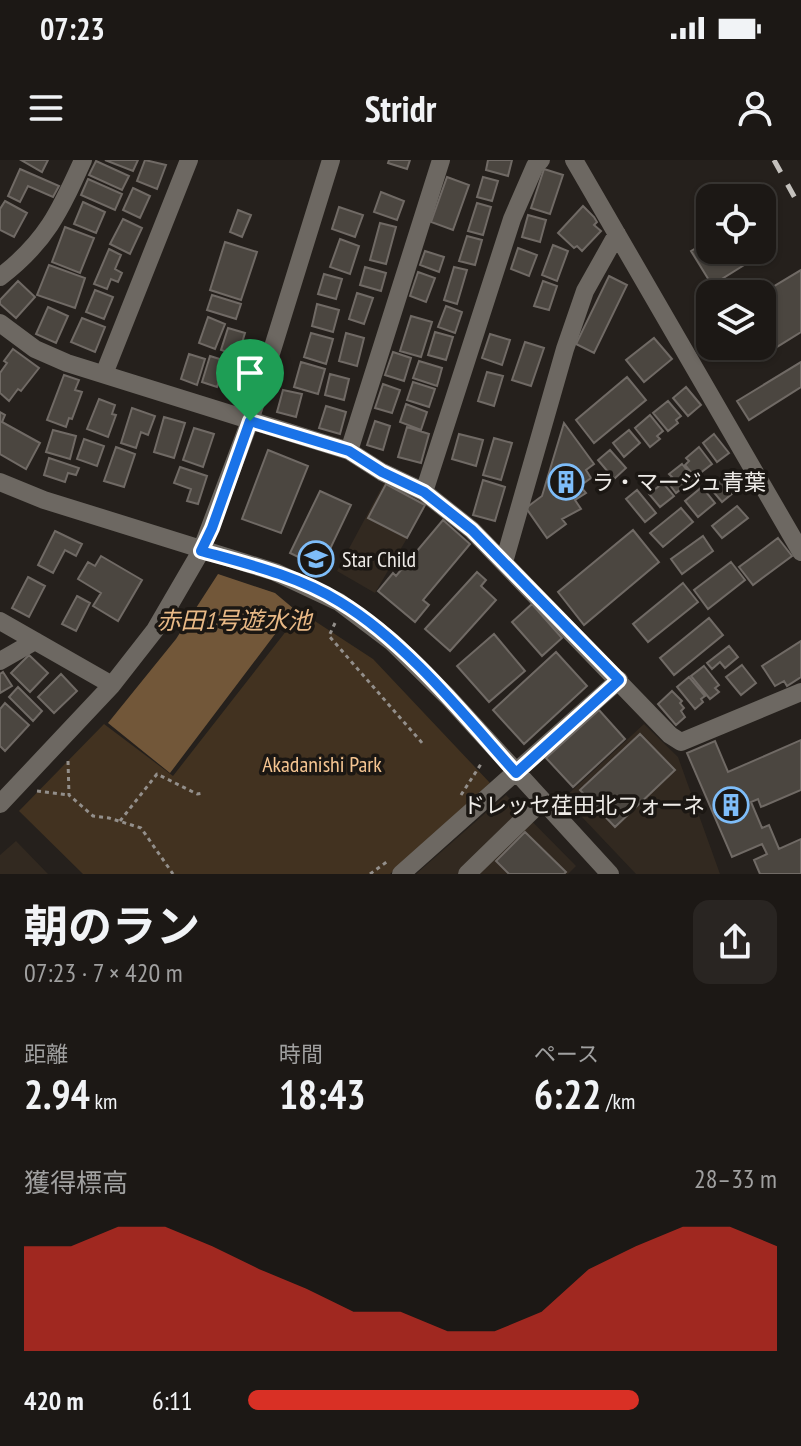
<!DOCTYPE html>
<html lang="ja">
<head>
<meta charset="utf-8">
<style>
  body { margin:0; font-family:"PT Sans Narrow","Noto Sans JP",sans-serif; background:#292522; color:#f1f3f6; height:100vh; display:flex; flex-direction:column; font-size:30px; white-space:nowrap }
  * { box-sizing:border-box; margin:0 }
  p { font-size:26px; color:#a0a0a0 }
  .icon { flex:none; width:44px; height:44px; fill:none; stroke:currentColor; stroke-width:2; stroke-linecap:round; stroke-linejoin:round }
  .map { position:relative; height:714px; overflow:hidden }
  .panel { display:flex; flex-direction:column; background:#1c1815; flex:1 }
  .panel>* { flex:none }
  .fabs { position:absolute; left:696px; top:24px; display:grid; gap:16px }
  .fabs a { display:grid; place-items:center; width:80px; height:80px; border-radius:16px; background:#1c1815; box-shadow:0 2px 6px #0004,0 0 0 2px #3a3734; font-size:40px }
  .pin { position:absolute; display:grid; place-items:center; width:68px; height:68px; color:#fff; margin:-82px -34px; border-radius:50% 50% 50% 0; rotate:-45deg; box-shadow:0 0 8px #0007 }
  .pin .icon { rotate:45deg }
  .round { display:grid; place-items:center; flex:none; width:84px; height:84px; border-radius:16px; background:#292522 }
  .head { display:flex; align-items:center; justify-content:space-between; height:136px; padding:0 24px }
  h1 { font-size:44px; font-weight:700; line-height:60px }
  .figures { display:grid; grid-template-columns:repeat(3,1fr); gap:12px; height:136px; padding:8px 24px }
  .figures div { display:grid; align-content:center }
  .figures b { font-size:40px; font-weight:700 }
  .figures small { font-size:22px; font-weight:400 }
  .figures p { font-size:22px }
  .chart { height:224px; padding:16px 24px }
  .chart p { display:flex; justify-content:space-between }
  .chart svg { width:100%; height:144px; margin-top:8px; fill:#d93025; opacity:.7 }
  ul { padding:0 24px; list-style:none; font-size:26px }
  li { display:grid; grid-template-columns:128px 96px 1fr; align-items:center; height:60px }
  li i { height:20px; border-radius:10px; background:#d93025 }
  .status { display:flex; justify-content:space-between; align-items:center; height:56px; padding:0 40px; background:#1c1815; direction:ltr }
  .status svg { height:22px; fill:currentColor }
  header { display:flex; justify-content:space-between; align-items:center; height:104px; padding:0 24px; background:#1c1815; font-size:36px; font-weight:700 }
  .map>svg:first-child { display:block }
</style>
</head>
<body>
<div class="status"><b>07:23</b><svg viewBox="0 0 49 12"><path d="M0 12V9h3v3zM5 12V6h3v6zM10 12V3h3v9zM15 12V0h3v12zM26 1h20v11H26zM47 4h2v5h-2z"/></svg></div>
<header><svg class="icon" aria-label="menu" viewBox="0 0 24 24"><path d="M4 6h16M4 12h16M4 18h16"/></svg>Stridr<svg class="icon" aria-label="person" viewBox="0 0 24 24"><circle cx="12" cy="8" r="4"/><path d="M4 21q1-7 8-7t8 7"/></svg></header>
<div class="map">
<svg width="801" height="714" viewBox="0 0 801 714">
  <rect width="100%" height="100%" fill="#25201c"/>
  <path fill="#322920" d="M384,323L427,344L375,433L337,411Z
    M644,564L678,597L720,714H636L564,638Z
    M506,635L576,706L568,714H416Z
    M16,681L48,714H0V695Z"/>
  <path fill="#423220" d="M301,452L373,499L490,623L390,714H83L19,651L104,564L173,616Z"/>
  <path fill="#725739" d="M218,414L275,433L294,449L170,613L108,563L176,479Z"/>
  <path fill="#4b4640" stroke="#706a65" stroke-width="2" d="M21,0H48L42,12Z
    M105,0H138L133,11Z
    M145,0L166,5L157,29L137,21Z
    M389,0H410L407,9L388,3Z
    M488,0H512L508,16L486,10Z
    M96,1L129,16L122,30L89,15Z
    M20,9L59,26L53,37L28,26L20,42L8,36Z
    M544,9L563,15L550,54L531,48Z
    M447,17L469,25L453,70L431,62Z
    M483,17L498,21L492,41L477,37Z
    M88,19L122,34L115,50L81,35Z
    M133,28L150,36L140,58L123,50Z
    M381,32L404,41L397,60L374,52Z
    M5,41L27,53L14,77L0,70V49Z
    M83,42L105,52L96,73L74,64Z
    M477,43L491,47L483,75L468,71Z
    M583,46L594,57L597,62L594,65L601,71L582,91L577,86L574,88L558,73Z
    M339,47L363,55L355,77L332,69Z
    M238,50L251,55L242,77L230,72Z
    M528,55L546,60L540,82L522,77Z
    M123,59L142,68L130,94L110,84Z
    M380,63L396,67L386,104L370,100Z
    M65,67L94,78L80,113L52,102Z
    M467,76L482,80L475,105L459,101Z
    M340,79L359,86L350,114L330,107Z
    M710,80V90H753L757,97L712,125L691,91Z
    M225,82L257,92L241,140L210,130Z
    M553,85L568,91L557,121L542,115Z
    M518,88L537,95L529,116L511,109Z
    M109,89L121,95L115,109L122,113L118,122L111,119L107,129L94,124Z
    M425,91L444,97L439,112L420,105Z
    M49,105L85,118L75,148L37,135Z
    M365,107L386,113L381,131L360,125Z
    M454,107L467,110L457,144L444,140Z
    M801,110V172L756,200L747,186H762L761,134Z
    M418,112L435,118L426,142L410,136Z
    M324,114L342,119L336,139L318,134Z
    M609,116L627,125L594,193L576,184Z
    M18,121L35,137L16,158L0,144V140Z
    M543,121L557,126L549,150L534,146Z
    M95,130L113,137L104,159L86,152Z
    M357,133L373,138L364,164L349,159Z
    M212,135L241,144L236,159L207,150Z
    M317,144L339,150L333,172L312,166Z
    M446,146L462,152L455,173L438,167Z
    M48,147L68,156L56,183L36,174Z
    M411,156L432,162L421,197L400,191Z
    M208,157L225,164L215,189L199,183Z
    M82,158L105,167L95,192L71,182Z
    M228,168L245,173L238,196L221,190Z
    M435,172L453,177L446,200L428,195Z
    M311,173L333,179L326,204L304,197Z
    M346,173L364,178L357,206L339,201Z
    M490,174L510,180L502,205L482,198Z
    M654,178L672,199L644,222L626,200Z
    M525,182L544,188L531,226L512,220Z
    M13,189L39,208L21,231L18,229L9,241L0,233V213L7,203L4,201Z
    M393,192L411,198L404,221L385,215Z
    M189,194L205,199L197,225L181,219Z
    M210,196L226,201L217,227L202,222Z
    M230,200L245,205L235,232L221,227Z
    M419,201L442,208L437,226L413,218Z
    M301,202L325,209L318,234L294,227Z
    M801,202V227L749,260L737,241Z
    M487,212L503,216L494,246L478,241Z
    M330,214L349,219L344,240L325,235Z
    M64,215L79,220L75,230L82,232L72,259L69,258L66,267L47,260Z
    M627,217L646,240L594,283L576,260Z
    M413,222L435,229L429,247L407,240Z
    M383,224L400,230L392,253L375,248Z
    M686,227L701,245L688,256L673,238Z
    M283,230L302,234L296,257L277,252Z
    M99,239L115,245L112,254L116,255L108,277L87,269Z
    M668,241L681,256L676,260L678,263L668,271L653,253Z
    M406,244L427,252L421,270L400,262Z
    M326,246L346,252L340,274L319,268Z
    M132,248L155,256L148,275L141,272L136,288L121,283Z
    M0,252L5,255L2,262L40,283L26,309L0,294Z
    M650,255L663,271L657,276L660,279L650,287L635,268Z
    M164,257L185,263L174,298L154,292Z
    M375,261L390,266L383,290L367,285Z
    M564,263L594,304L586,310L591,318L580,326L586,333L575,340L581,349L562,359L566,364L547,378L526,348L542,336Z
    M407,267L429,274L421,303L398,297Z
    M194,268L214,274L203,307L183,300Z
    M53,270L76,276L70,299L46,292Z
    M629,270L640,283L624,297L613,283Z
    M459,274L483,280L476,306L452,299Z
    M714,274L729,293L717,302L703,283Z
    M494,278L512,283L501,320L483,315Z
    M84,279L104,286L97,306L77,299Z
    M116,287L135,294L124,327L104,321Z
    M699,287L712,304L695,317L685,305L689,301L686,298Z
    M268,290L308,306L281,373L242,359Z
    M610,290L626,308L614,319L598,300Z
    M49,298L79,308L76,315L68,313L65,322L44,315Z
    M682,304L694,319L676,333L667,321L672,317L669,314Z
    M180,307L207,316L198,344L187,341L191,329L174,323Z
    M728,315L739,328L722,342L711,329Z
    M483,320L505,327L495,361L473,355Z
    M663,323L674,336L660,347L649,334Z
    M386,324L425,345L407,378L368,358Z
    M702,327L715,343L698,357L685,341Z
    M637,330L656,353L645,362L626,339Z
    M320,331L351,345L321,408L290,393Z
    M737,346L748,358L722,378L712,366Z
    M681,348L693,362L663,387L650,373Z
    M443,360L470,384L423,440L429,445L415,462L378,431L393,413L396,416Z
    M633,370L659,402L584,465L558,432Z
    M55,371L82,384L76,396L65,390L53,413L38,405Z
    M703,376L713,391L682,414L671,399Z
    M778,378L792,396L753,425L739,407Z
    M101,396L142,420L118,461L93,446L101,433L78,419L88,402L95,406Z
    M731,402L745,420L708,449L694,430Z
    M477,412L486,420L481,426L496,440L450,491L425,469Z
    M28,417L45,426L29,457L12,448Z
    M683,423L698,442L648,482L633,464Z
    M77,436L90,443L76,471L62,464Z
    M532,444L562,478L542,496L512,462Z
    M709,458L723,475L674,515L660,498Z
    M494,474L525,511L489,542L457,506Z
    M801,481V517L787,526L784,521L775,526L762,506Z
    M729,486L738,497L725,508L720,502L712,509L707,503Z
    M556,492L587,526L524,584L493,550Z
    M29,495L48,513L30,532L11,513Z
    M742,505L756,523L741,535L726,517Z
    M704,506L719,525L715,528L719,532L710,539L691,516Z
    M3,512L12,526L0,533V514Z
    M61,514L77,531L54,553L38,537Z
    M689,517L705,536L701,539L703,542L695,549L677,527Z
    M18,527L42,551L33,561L9,537Z
    M672,531L682,541L680,543L684,548L681,551L685,557L676,565L658,544Z
    M5,543L29,565L5,591L0,586V549Z
    M599,550L625,579L573,627L546,598Z
    M640,574L675,610L615,667L580,630Z
    M801,580V630L761,647L758,639L751,642L762,668L769,665L779,689L801,679V714H760L754,700L767,694L762,684L732,697L687,593L715,581L728,612Z
    M525,672L566,712L564,714H509L496,701Z"/>
  <g fill="none" stroke-linecap="round" stroke-linejoin="round">
    <path stroke="#938f8b" stroke-width="3" stroke-dasharray="4 4" stroke-linecap="butt" d="M335,463L329,476L423,584
      M68,601L69,635L93,656L109,658L141,668L173,714
      M37,631L69,635
      M461,635L481,604
      M120,661L157,614L197,634L203,633
      M370,714L388,701"/>
    <path stroke="#6d6862" stroke-width="18" d="M574,0L801,392
      M0,117C46,82 60,51 83,0
      M0,163L35,189L67,203L349,291L382,312L424,332L472,370L670,575L681,582L801,532
      M104,214L189,0
      M349,291L441,0
      M0,322L44,340L275,412L339,442L392,482L448,537L610,714
      M424,332L512,59L535,6L541,0
      M504,402L565,189L585,131L617,74
      M0,461L112,525
      M0,501L35,481
      M0,644L112,525L155,470L201,391L250,261L331,0
      M401,714L619,520
      M467,714L542,641"/>
    <path stroke="#c3c0bc" stroke-width="5" stroke-dasharray="14 14" stroke-linecap="butt" d="M774,0L801,49"/>
  </g>
  <g fill="none" stroke-linecap="round" stroke-linejoin="round">
    <defs>
      <path id="route" d="M250,261L349,291L382,312L424,332L472,370L619,520L516,613C465,556 406,482 340,442C298,416 248,404 201,391L212,368Z"/>
    </defs>
    <use href="#route" stroke="#fff" stroke-width="16"/>
    <use href="#route" stroke="#1a73e8" stroke-width="10"/>
  </g>
  <defs>
    <symbol id="building-ring" viewBox="-11 -11 22 22"><circle r="9.5" fill="#1b1713" stroke="#7ebdf9" stroke-width="1.5"/><path d="M-4-6H4V6H1V3H-1V6H-4ZM-2.5-4.3h1.7v1.8h-1.7ZM.8-4.3h1.7v1.8H.8ZM-2.5-1h1.7V.8h-1.7ZM.8-1h1.7V.8H.8Z" fill="#7ebdf9"/></symbol>
    <symbol id="school-ring" viewBox="-11 -11 22 22"><circle r="9.5" fill="#1b1713" stroke="#7ebdf9" stroke-width="1.5"/><path d="M0-5L7-2L0 1L-7-2ZM-4 1L0 2.5L4 1V4Q0 6-4 4Z" fill="#7ebdf9"/></symbol>
  </defs>
  <g fill-rule="evenodd">
    <use href="#building-ring" x="546" y="302" width="40" height="40"/>
    <use href="#school-ring" x="296" y="379" width="40" height="40"/>
    <use href="#building-ring" x="711" y="625" width="40" height="40"/>
  </g>
  <g text-anchor="middle" stroke-width="7" stroke-linejoin="round" paint-order="stroke">
    <g font-size="22" fill="#efece8" stroke="#1b1713" text-anchor="start">
      <text x="592" y="330">ラ・マージュ青葉</text>
      <text x="342" y="407">Star Child</text>
      <text x="705" y="653" text-anchor="end">ドレッセ荏田北フォーネ</text>
    </g>
    <g font-size="22" fill="#f4c491" stroke="#1b1713">
      <text x="322" y="612">Akadanishi Park</text>
    </g>
    <g font-size="24" font-style="italic" fill="#e9b986" stroke="#1b1713">
      <text x="234" y="469">赤田1号遊水池</text>
    </g>
  </g>
</svg>
<div class="fabs">
<a><svg class="icon" aria-label="locate" viewBox="0 0 24 24"><circle cx="12" cy="12" r="6"/><path d="M12 2v4M12 18v4M2 12h4M18 12h4"/></svg></a>
<a><svg class="icon" aria-label="layers" viewBox="0 0 24 24"><path d="M12 4l9 5-9 5-9-5zM3 14l9 5 9-5"/></svg></a>
</div>
<div class="pin" style="left:250px;top:261px;background:#1e9e55"><svg class="icon" aria-label="arrive" viewBox="0 0 24 24"><path d="M6 21V4h12l-3 4 3 4H6"/></svg></div>
</div>
<section class="panel">
<div class="head"><div><h1>朝のラン</h1><p>07:23 · 7 × 420 m</p></div><a class="round"><svg class="icon" aria-label="share" viewBox="0 0 24 24"><path d="M12 15V3M7 8l5-5 5 5M5 13v7h14v-7"/></svg></a></div>
<div class="figures">
<div><p>距離</p><b>2.94<small> km</small></b></div>
<div><p>時間</p><b>18:43</b></div>
<div><p>ペース</p><b>6:22<small> /km</small></b></div>
</div>
<div class="chart"><p><span>獲得標高</span>28–33 m</p>
<svg viewBox="0 0 160 44" preserveAspectRatio="none"><path d="M0 44V12L10 12L20 6L30 6L40 12L50 19L60 25L70 32L80 32L90 38L100 38L110 32L120 19L130 12L140 6L150 6L160 12V44z"/></svg>
</div>
<ul>
<li><b>420 m</b>6:11<i style="width:74%"></i></li>
</ul>
</section>
</body>
</html>
